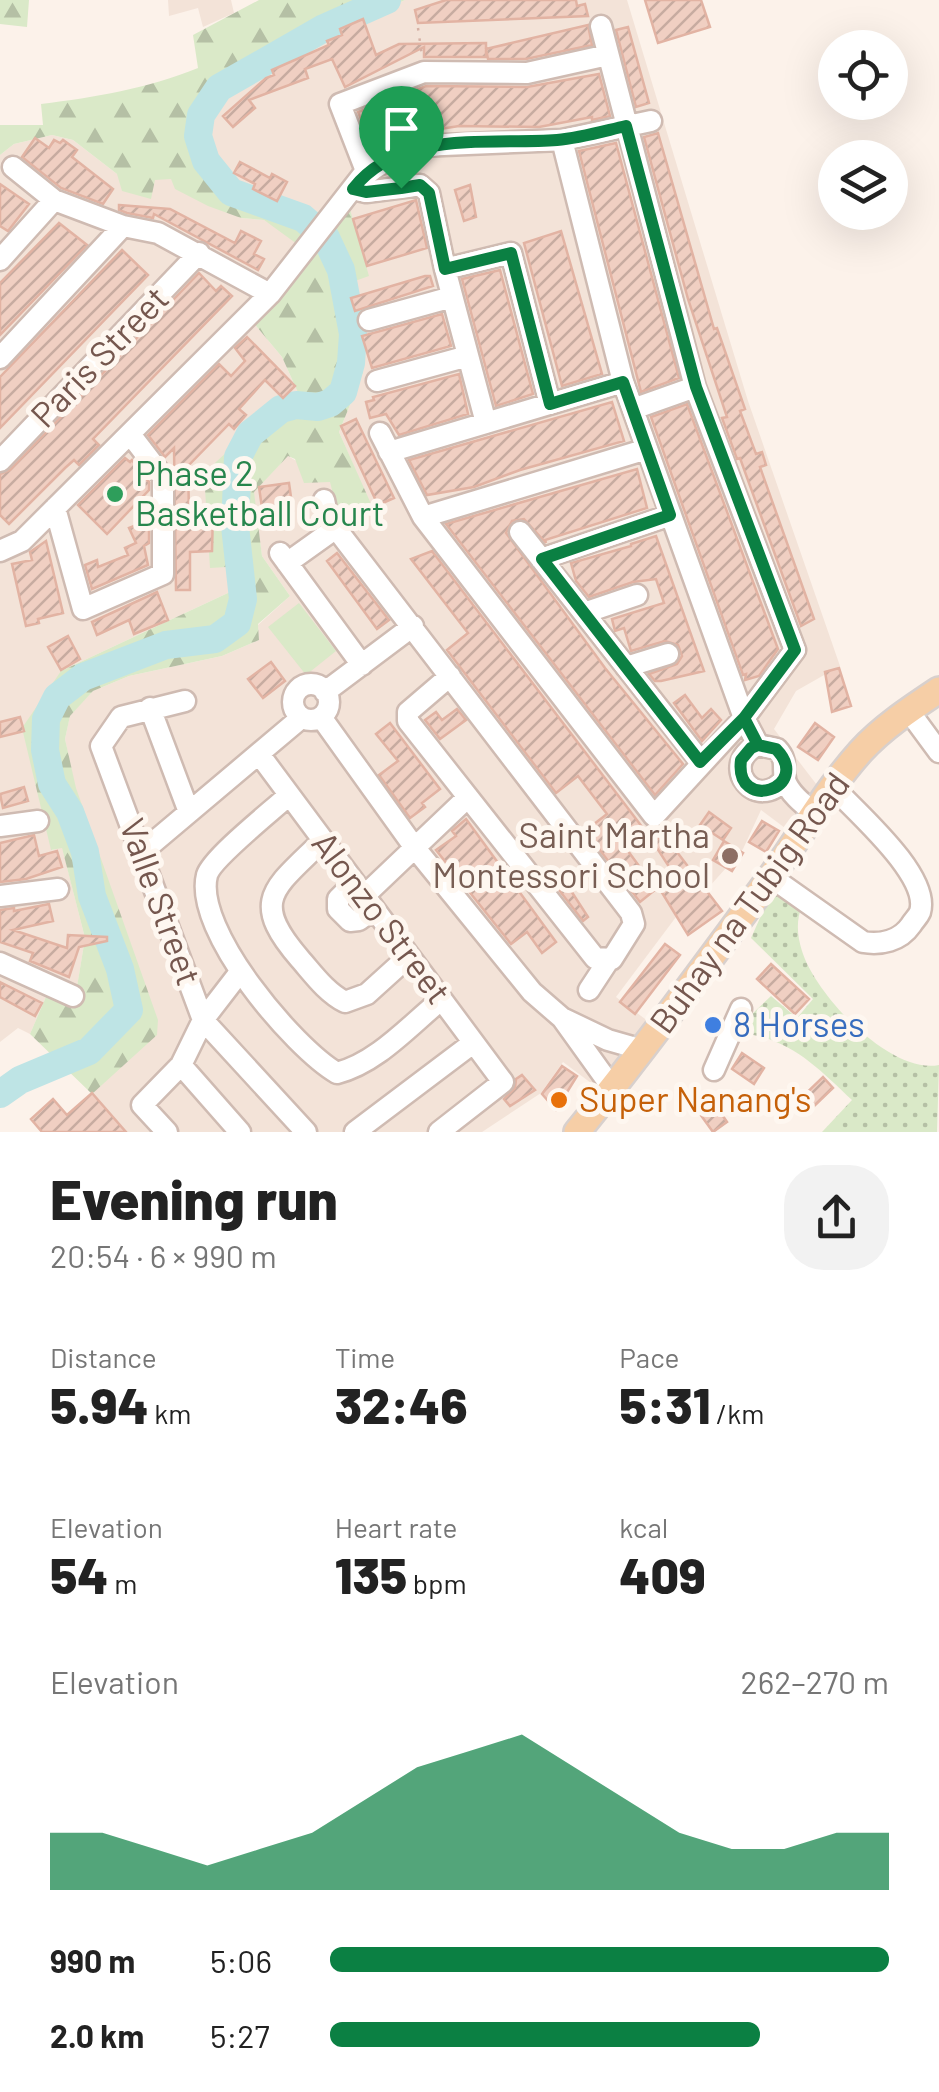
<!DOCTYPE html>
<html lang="en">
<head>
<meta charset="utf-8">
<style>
  body { margin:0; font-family:Barlow,sans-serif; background:#f2f2f2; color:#222; height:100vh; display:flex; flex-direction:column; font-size:38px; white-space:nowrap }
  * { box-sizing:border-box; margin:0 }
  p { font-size:32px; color:#767676 }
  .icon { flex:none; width:55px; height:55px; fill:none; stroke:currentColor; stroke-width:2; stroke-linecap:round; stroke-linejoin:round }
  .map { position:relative; height:1132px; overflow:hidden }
  .sheet { display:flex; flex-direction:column; background:#fff; flex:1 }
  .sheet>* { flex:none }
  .controls { position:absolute; left:818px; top:30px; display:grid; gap:20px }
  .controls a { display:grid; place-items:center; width:90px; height:90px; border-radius:50%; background:#fff; box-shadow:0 10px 40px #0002; font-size:50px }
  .pin { position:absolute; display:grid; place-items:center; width:85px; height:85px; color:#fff; margin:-102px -42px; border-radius:50% 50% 50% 0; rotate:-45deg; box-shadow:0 0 10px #0007 }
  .pin .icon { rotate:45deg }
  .round { display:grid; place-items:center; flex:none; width:105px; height:105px; border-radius:40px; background:#f2f2f2 }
  .headline { display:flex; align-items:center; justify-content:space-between; height:170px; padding:0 50px }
  h1 { font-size:55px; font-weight:800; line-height:75px }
  .metrics { display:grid; grid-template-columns:repeat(3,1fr); gap:15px; height:170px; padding:10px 50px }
  .metrics div { display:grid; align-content:center }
  .metrics b { font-size:50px; font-weight:800 }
  .metrics small { font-size:28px; font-weight:400 }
  .metrics p { font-size:28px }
  .chart { height:280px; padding:20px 50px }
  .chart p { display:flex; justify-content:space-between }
  .chart svg { width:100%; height:180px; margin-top:10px; fill:#0b8043; opacity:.7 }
  ul { padding:0 50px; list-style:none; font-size:32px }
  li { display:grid; grid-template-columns:160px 120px 1fr; align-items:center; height:75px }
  li i { height:25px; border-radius:12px; background:#0b8043 }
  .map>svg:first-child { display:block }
</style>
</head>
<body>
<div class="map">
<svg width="939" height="1132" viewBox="0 0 939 1132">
  <defs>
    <pattern id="grass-dots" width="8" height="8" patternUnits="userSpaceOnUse" patternTransform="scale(2.5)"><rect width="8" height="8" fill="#dae9c8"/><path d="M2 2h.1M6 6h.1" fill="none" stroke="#b5c0a5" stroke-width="1.8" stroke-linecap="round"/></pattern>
    <pattern id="forest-firs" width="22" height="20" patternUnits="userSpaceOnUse" patternTransform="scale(2.5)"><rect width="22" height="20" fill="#dae9c8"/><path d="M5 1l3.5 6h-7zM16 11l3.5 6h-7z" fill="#b5c0a5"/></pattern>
    <pattern id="building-hatch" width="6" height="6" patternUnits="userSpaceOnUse" patternTransform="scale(2.5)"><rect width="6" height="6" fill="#f0cfc2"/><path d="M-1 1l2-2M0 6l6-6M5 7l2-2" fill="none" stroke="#c7aba0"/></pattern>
  </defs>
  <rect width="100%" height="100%" fill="#fcf2ea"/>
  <path fill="#f3e3d8" d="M168,0H231L234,13L203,27L198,8L169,16Z
    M405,0H627L748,401L840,666L796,691L774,729L820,789L789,831L761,810L743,849L709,887L682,909L616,997L649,1022L599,1089L563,1062L541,1093L482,1132H47L92,1094L116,909L75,788L65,739L70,715L93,691L129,676L222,656L259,640L258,625L290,596L262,556L253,492L288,456L330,481L355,508L371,506L339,432L363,373L348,207L315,256L252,321L282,357L300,397L278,405L249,428L210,567H227L230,592L61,671L52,850L62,847L85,938L75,1000L48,992L30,1034L18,1028L0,1042V155L14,144L52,135L73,140L117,174L171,179L241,218L264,220L279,229L318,212L245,191L224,176L211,156L207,135L219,98L235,84L282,59Z"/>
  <path fill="url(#grass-dots)" d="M778,890L802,905C796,921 797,935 802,951C815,994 890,1075 939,1065L937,1132H822L852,1100C817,1067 789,1037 739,1033L752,1014L771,996L797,1018L813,999L751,938L764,909Z"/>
  <path fill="url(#forest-firs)" d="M0,0H29L27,27L0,24Z
    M405,0C367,18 241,69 219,97C209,111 207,133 210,149C214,167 228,181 244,190C265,201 295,205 318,212L297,244L264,220L241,218L208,206L175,189L171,179L155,180L151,199L122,191L117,174L73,140L52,135L14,144L0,155V125H43L41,104C96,97 146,89 198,68L193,35L259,0Z
    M349,206L369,276L355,281L363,373L339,432L372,506L355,508L339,518L330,482L304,483L295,459L288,456L254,492L262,556L290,596L258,624L259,640L222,656L129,676L93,691L70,716L65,739L76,788L158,1020L157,1035L92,1094L30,1034L48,992L75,999L85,938L62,848L51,850L22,728L61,671L230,592L227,567L210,568L204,473L278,405L300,397L282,357L252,321L315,256Z"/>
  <path fill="#dae9c8" d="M299,603L336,651L306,675L268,627Z"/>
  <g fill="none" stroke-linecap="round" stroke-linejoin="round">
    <path stroke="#bee4e5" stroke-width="28" d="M0,1094L20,1080L89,1051L129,1010L120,969L92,896L85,852L70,812L52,784L45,750L46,719L57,697L83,677L166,645L215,639L237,623L243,599L235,526L238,457L250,434L281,409L296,405L318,407L330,403L343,392L351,363L353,334L341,270L326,238L303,218L231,192L206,161L198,136L201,115L219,88L324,28L387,0"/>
  </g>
  <path fill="url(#building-hatch)" stroke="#e2b3a3" stroke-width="2.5" d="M446,0H576L577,6L585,4L588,16L418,23L415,10Z
    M645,0H701L710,27L658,43Z
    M363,19L376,55L399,44L486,43V57H424V47L345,87L332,59L305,69L308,78L249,100L255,108L233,127L223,116L266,78L274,75L272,70L329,45L327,41L342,35L340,29Z
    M588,25L592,45L526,59H488L486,49Z
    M628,27L649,103L636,107L616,30Z
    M599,74L610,116L592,120V117L539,127L459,126L415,133L374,152L358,112L426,86L527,87Z
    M658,133L714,329L717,328L745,409L740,411L756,454L762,452L766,465L760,467L814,619L801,626L745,472L740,458L737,459L722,418L727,417L688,299L644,137Z
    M35,138L49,148L54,140L60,143L63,140L77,150L72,157L113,189L103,204L61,188L22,157Z
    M616,143L679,378L641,392L579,151Z
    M240,162L270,178L272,174L287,182L277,201L253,189L255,184L234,173Z
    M0,184L29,204L8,231L0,226Z
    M470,185L476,217L464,221L455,190Z
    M416,200L427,248L367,266L353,219Z
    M119,205L170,209L235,243L241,231L261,241L254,254L264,259L258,270L154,214L153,218L127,213L119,210Z
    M59,223L87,245L0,335V283Z
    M561,231L602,374L562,386L524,243Z
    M122,250L148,275L0,428V377Z
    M500,270L533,394L496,406L462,279Z
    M199,273L216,291L221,286L232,296L93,439L99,445L79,465L74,460L65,468L9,524L0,515V474L10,470Z
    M425,276H430L433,286L355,311L351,298Z
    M442,314L451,346L372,368L362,336Z
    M247,337L295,386L283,398L265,380L239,409L246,415L234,429L229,424L188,466L189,512H213L212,551L190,552V590H176L174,448L165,457L148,435L219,364L231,376L245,361L235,348Z
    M459,374L468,414L399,435L386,414L370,418L366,402L374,400L373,397Z
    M612,402L624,441L520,470L474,487L427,495L409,460Z
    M687,404L778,649L759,676L745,680L746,674L743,675L651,417Z
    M356,419L394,498L378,505L341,426Z
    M125,458L130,462L132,460L149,482V490L107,534L78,505Z
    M637,469L647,508L545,540L546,543L524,519L512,521L506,533L605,668L683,764L655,795L446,524Z
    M289,483L293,511L263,515L259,487Z
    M149,520V543L144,546L148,565L92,589L85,565L97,560L98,567L128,555L125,548L136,543L129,528Z
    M656,536L704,671L661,681H655L649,674L677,664L682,656L678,645L665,641L631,651L624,628L615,631L612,619L664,603L656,579L633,582L589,597L576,581L571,563L631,546V544Z
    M46,541L63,613L38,619L39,623L26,626L12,564L32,560L30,552Z
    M432,551L649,836L628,851L656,889L640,902L585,831L607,814L584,784L578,776L556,793L447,650L468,633L411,559Z
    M337,553L389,620L377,629L327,561Z
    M157,592L168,620L134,634L129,620L97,635L92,622Z
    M68,636L80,659L61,670L48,647Z
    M271,662L285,681L263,698L248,679Z
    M839,668L851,706L832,712L825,672Z
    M685,695L702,718L711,709L721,720L702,741L674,703Z
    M457,709L466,720L440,739L425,720L436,712L442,720Z
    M20,717L24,731L0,737V722Z
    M390,723L440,789L422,803L425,807L410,818L379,775L398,761L376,734Z
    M815,723L834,737L818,760L798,747Z
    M24,787L28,801L3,808L0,794Z
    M709,812L731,828L723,840L700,825Z
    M466,819L556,942L542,953L527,932L511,944L436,850L456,836L452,831Z
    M762,821L779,831L766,852L749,842Z
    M34,835L39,856L57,851L62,867L26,879L0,882V843Z
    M664,835L722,911L688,935L661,891L677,879L653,842Z
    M724,841L743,853L732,871L713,860Z
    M564,880L588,917L583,921L556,886Z
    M49,904L53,921L13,930L67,948L68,935L107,937V941L79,947L69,977L30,961L33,953L0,942V910L14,908V911Z
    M665,944L680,955L635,1014L620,1002Z
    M771,964L809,999L795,1014L757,979Z
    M0,982L42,1003L35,1016L0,997Z
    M742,1053L764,1068L754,1084L732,1069Z
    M562,1066L577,1076L556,1110L542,1094Z
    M522,1075L535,1090L510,1106L504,1099L515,1088L516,1079Z
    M823,1077L833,1088L808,1112L798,1101Z
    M92,1093L126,1132H42L31,1119L53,1099L67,1115Z
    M710,1097L727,1122L713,1132L695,1107Z"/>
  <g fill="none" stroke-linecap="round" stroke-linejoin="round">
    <defs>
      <path id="minor" d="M562,140L623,382L744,718L758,745
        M13,167L54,200L123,226L158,233L270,294
        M366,171L340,104L424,72L527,73L608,55
        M353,189L366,192L420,185L429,193L445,269L486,423
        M0,260L54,200
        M445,269L511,253L550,404
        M369,320L452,297
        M0,358L123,226
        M377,381L468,356
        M633,409L695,387
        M380,433L423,517L654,816L744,718L795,650L695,387L601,26
        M389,452L623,382
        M0,461L199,253
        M324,500L328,518L631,913L634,924L612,959L595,958L408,721V712L450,676
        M55,508L83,609L163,574V477L130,434
        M423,517L647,449
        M520,532L701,762
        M0,551L22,541L270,294L366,171L420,146L562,140L651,121
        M280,553L362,665
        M541,559L671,515
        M287,563L336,528
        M584,613L637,595
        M626,667L668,654
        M293 702a18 18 0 1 1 36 0a18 18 0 1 1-36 0Z
        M325,692L413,626
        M185,701L121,717L101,746L203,1020L306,1132
        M150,708L189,812
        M908,710L939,752
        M321,717L415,848L532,992L562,1018L608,1040L643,1050
        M259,754L503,1082L439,1132
        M785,778C757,815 717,764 758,745L777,749C788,761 782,767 785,780C789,793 803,804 813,812
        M289,795C273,810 212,858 207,875C193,930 294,1048 337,1073C377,1063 410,1025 441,1000
        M0,826L38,821
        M323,840C275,888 248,899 300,959C314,975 326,992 345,1002L367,994L409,956
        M142,852L301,718
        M771,877L863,942C881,945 900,941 911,925C914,920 918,917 920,912C931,876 856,812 833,787
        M354,883L338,899V909L350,921L359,920L374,909
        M0,896L58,889
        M364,896L468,797
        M0,963L73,996
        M589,990L608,961
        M562,1018L613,1089
        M181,1065L240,1132
        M714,1070L741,1009
        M167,1132L142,1105L181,1065L203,1020L240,972
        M355,1132L473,1043"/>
      <path id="major" d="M577,1132C643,1051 705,966 767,882C799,839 825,791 861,751C883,727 912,708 939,690"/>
    </defs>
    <use href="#minor" stroke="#cfbbb2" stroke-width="25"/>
    <use href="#major" stroke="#d8d0cd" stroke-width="30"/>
    <path stroke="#d5b1a5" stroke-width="2.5" stroke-dasharray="2.5 8" stroke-linecap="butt" d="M418,28L422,56"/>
    <use href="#minor" stroke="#fff" stroke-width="20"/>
    <use href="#major" stroke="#f6cea6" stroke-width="25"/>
  </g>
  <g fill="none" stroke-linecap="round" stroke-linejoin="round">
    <defs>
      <path id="route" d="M401,188L420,185L429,193L445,269L511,253L550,404L623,382L670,515L542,559L700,762L744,718L758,745L751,748L741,760C734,814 814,788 776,749L758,745L744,718L795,650L696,387L626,126C604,131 580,138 557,140C490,145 399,129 353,189L366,192L401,188"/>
    </defs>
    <use href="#route" stroke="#fff" stroke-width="20"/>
    <use href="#route" stroke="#0b8043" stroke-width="12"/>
  </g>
  <circle fill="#2e9e5b" stroke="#fef7f0" stroke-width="4" cx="115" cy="494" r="10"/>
  <circle fill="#8d6e63" stroke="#fef7f0" stroke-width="4" cx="730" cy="856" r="10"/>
  <circle fill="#3f7fe0" stroke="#fef7f0" stroke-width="4" cx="713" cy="1025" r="10"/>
  <circle fill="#e8710a" stroke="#fef7f0" stroke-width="4" cx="559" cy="1100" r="10"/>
  <g text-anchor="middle" stroke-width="10" stroke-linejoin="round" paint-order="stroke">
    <g font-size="35" fill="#75574e" stroke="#fef7f0">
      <text transform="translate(100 357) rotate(-46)" y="12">Paris Street</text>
      <text transform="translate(160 902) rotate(70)" y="12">Valle Street</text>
      <text transform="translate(750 903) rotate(-54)" y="12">Buhay na Tubig Road</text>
      <text transform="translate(381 918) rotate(53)" y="12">Alonzo Street</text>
    </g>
    <g font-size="35" fill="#27864d" stroke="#fef7f0" text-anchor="start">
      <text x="135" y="486">Phase 2<tspan x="135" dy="40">Basketball Court</tspan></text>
    </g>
    <g font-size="35" fill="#785e54" stroke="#fef7f0" text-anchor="end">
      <text x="710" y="848">Saint Martha<tspan x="710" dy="40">Montessori School</tspan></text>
    </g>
    <g font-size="35" fill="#366cbe" stroke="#fef7f0" text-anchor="start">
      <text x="733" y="1037">8 Horses</text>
    </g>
    <g font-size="35" fill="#c56008" stroke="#fef7f0" text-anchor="start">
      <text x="579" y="1112">Super Nanang's</text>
    </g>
  </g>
</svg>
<div class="controls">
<a><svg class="icon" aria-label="locate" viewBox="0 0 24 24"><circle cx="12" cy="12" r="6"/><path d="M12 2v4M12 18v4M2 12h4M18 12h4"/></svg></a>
<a><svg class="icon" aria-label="layers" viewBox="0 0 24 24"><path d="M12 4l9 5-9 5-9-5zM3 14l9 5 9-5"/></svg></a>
</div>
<div class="pin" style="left:401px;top:188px;background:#1e9e55"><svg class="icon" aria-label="arrive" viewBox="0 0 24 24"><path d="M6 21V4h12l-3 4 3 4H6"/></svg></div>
</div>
<section class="sheet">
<div class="headline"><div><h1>Evening run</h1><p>20:54 · 6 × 990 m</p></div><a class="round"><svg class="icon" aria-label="share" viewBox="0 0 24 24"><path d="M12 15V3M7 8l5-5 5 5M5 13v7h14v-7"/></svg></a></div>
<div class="metrics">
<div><p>Distance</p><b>5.94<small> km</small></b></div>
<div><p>Time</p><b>32:46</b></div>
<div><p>Pace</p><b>5:31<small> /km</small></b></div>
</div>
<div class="metrics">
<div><p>Elevation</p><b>54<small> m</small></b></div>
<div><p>Heart rate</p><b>135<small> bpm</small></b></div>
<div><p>kcal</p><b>409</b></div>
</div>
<div class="chart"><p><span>Elevation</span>262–270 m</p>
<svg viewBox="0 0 160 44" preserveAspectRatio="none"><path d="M0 44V30L10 30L20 34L30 38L40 34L50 30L60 22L70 14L80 10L90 6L100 14L110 22L120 30L130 34L140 34L150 30L160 30V44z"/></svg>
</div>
<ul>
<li><b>990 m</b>5:06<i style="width:100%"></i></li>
<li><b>2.0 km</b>5:27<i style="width:77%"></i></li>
</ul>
</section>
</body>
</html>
